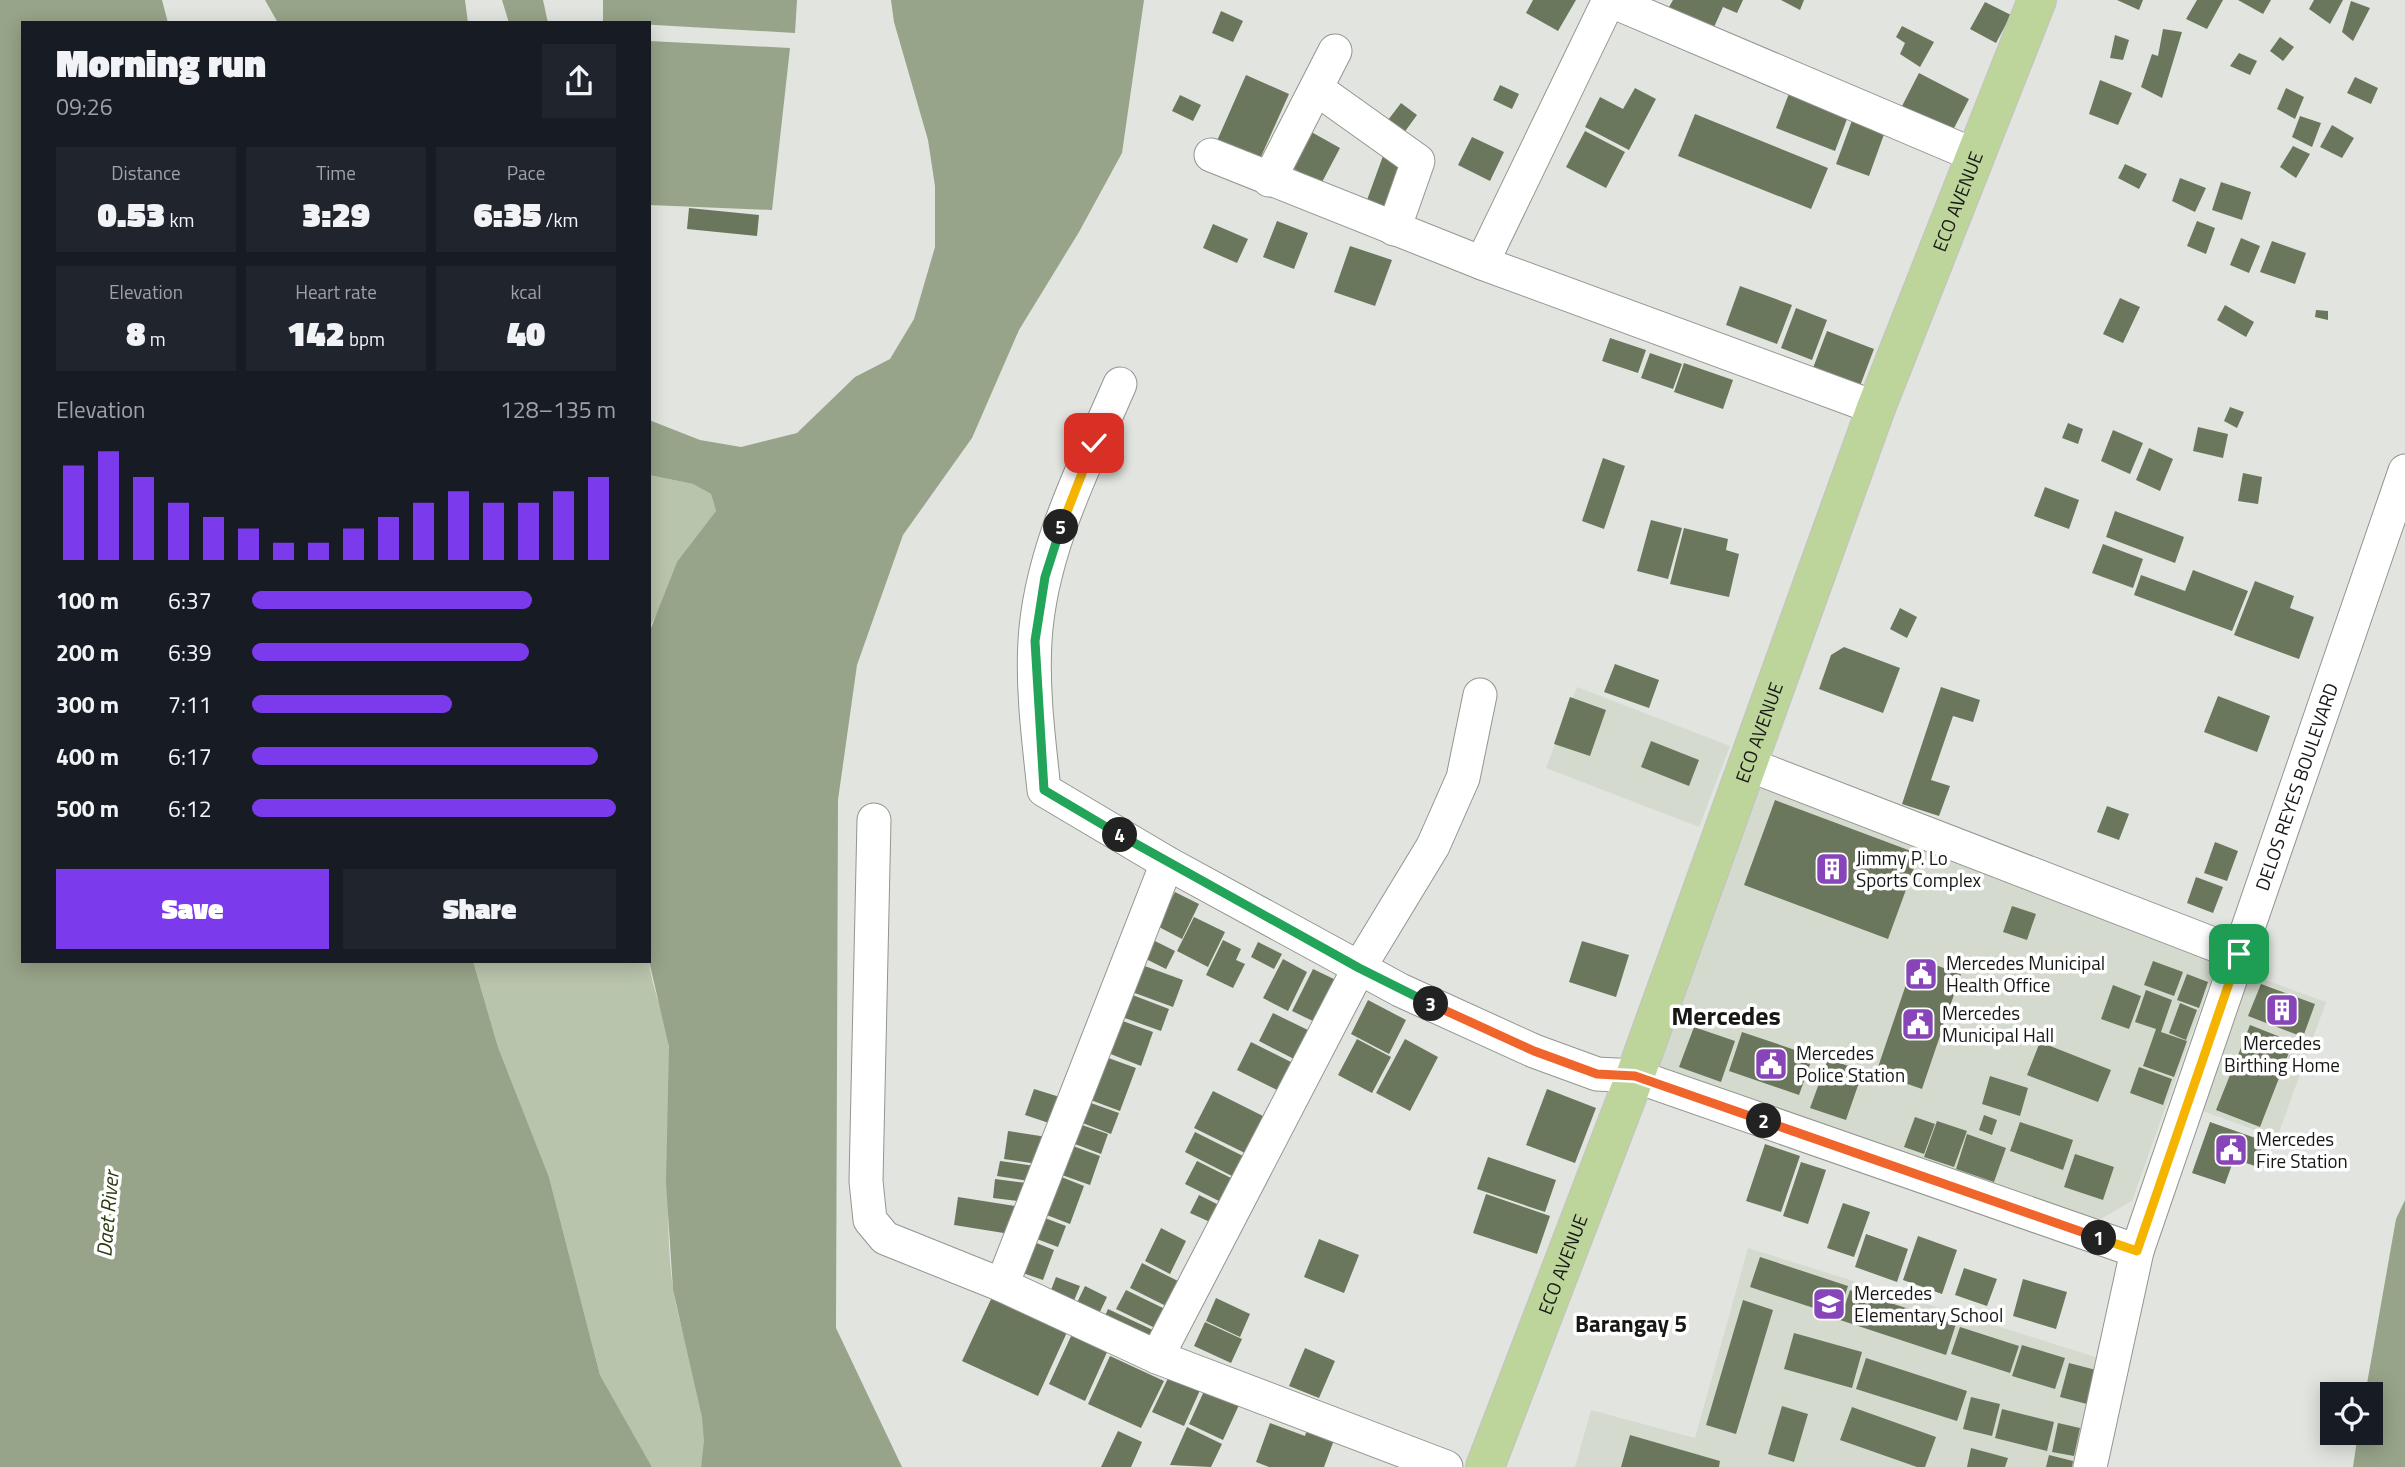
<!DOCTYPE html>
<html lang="en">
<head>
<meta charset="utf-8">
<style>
  body { margin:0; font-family:"Titillium Web",sans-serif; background:#20242c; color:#f1f3f6; height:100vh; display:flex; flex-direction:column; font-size:26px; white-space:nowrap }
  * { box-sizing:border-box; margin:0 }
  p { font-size:23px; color:#9ea1a6 }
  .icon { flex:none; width:38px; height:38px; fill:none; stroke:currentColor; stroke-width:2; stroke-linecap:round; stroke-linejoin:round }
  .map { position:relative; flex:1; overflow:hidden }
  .details { position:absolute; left:21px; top:21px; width:630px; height:942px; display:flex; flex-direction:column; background:#171b24; border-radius:0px; box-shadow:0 4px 18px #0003 }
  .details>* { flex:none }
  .controls { position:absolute; left:2320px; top:1382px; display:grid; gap:14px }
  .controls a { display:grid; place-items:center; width:63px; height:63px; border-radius:0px; background:#171b24; box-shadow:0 4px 18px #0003; font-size:35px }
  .pin { position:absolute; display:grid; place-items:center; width:60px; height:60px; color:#fff; margin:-30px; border-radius:14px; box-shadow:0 4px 10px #0006 }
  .km { position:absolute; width:35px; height:35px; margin:-18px; border-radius:50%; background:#222; color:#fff; font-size:19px; line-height:35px; text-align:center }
  .round { display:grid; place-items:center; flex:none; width:74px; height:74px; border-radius:0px; background:#20242c }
  .head { display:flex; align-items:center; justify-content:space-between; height:119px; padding:0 35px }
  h1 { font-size:38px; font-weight:800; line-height:52px }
  .metrics { display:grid; grid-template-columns:repeat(3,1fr); gap:10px; height:119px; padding:7px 35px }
  .metrics div { display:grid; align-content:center; border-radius:0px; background:#20242c; text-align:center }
  .metrics b { font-size:35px; font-weight:800 }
  .metrics small { font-size:19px; font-weight:400 }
  .metrics p { font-size:19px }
  .chart { height:196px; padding:14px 35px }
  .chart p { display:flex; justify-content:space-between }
  .chart svg { width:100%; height:126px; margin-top:7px; stroke:#7c3aed; stroke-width:6 }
  .button { display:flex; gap:14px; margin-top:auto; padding:14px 35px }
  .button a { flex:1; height:80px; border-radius:0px; background:#7c3aed; color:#fff; font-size:28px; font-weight:800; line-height:80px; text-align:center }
  .button a+a { background:#20242c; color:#f1f3f6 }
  ul { padding:0 35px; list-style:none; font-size:23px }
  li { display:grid; grid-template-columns:112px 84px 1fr; align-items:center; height:52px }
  li i { height:18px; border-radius:9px; background:#7c3aed }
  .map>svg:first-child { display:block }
</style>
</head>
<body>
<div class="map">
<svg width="2405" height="1467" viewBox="0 0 2405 1467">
  <rect width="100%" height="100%" fill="#e2e5df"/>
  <path fill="#d4dace" d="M1577,687L1730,746L1699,827L1546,768Z
    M1757,786L2218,960L2132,1201L2092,1224L1655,1064Z
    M2249,974L2326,1002L2277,1138L2200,1110Z
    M1748,1248L2105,1360L2081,1467H1575L1591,1410L1695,1438Z"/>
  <path fill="#b9c4ac" d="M649,475L693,484L711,494L716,511L650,626L649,633Z
    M473,961H649C652,991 667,1019 669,1049C674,1129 662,1209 673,1289C682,1346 715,1408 701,1467H652L600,1375L549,1177L498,1047Z"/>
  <path fill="#97a489" d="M0,0H162L168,23H23V961H473L498,1047L549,1177L600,1375L652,1467H0Z
    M265,0H465L468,23H278Z
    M502,0H543L548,23H509Z
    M603,0H797L795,33L603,22Z
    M891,0H1144L1122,153L1079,232L1019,330L972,438L903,535L857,665L838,800L836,1328L902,1467H701L704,1441L702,1417L673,1290L666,1182L669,1047L649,961V633L677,562L716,511L711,494L693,484L649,475V420L700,440L741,447L797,433L855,377L890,359L914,319L935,247V186L928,140L894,22Z
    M649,41L790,48L772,210L649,205Z
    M2405,1200V1467H2353L2358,1433H2371V1395H2365L2396,1219Z"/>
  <path fill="#6b775d" d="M1533,0H1576L1558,31L1526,13Z
    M1673,0H1743L1737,13L1723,7L1710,36L1664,16Z
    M1781,0H1804L1800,10Z
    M2117,0H2143L2139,10Z
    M2197,0H2223L2207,29L2186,19Z
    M2238,0H2271L2263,14Z
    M2314,0H2343L2330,24L2309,9Z
    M2351,1L2370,8L2353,41L2342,32Z
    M1985,2L2011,15L1996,43L1970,29Z
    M1221,11L1243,21L1233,42L1212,33Z
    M1902,26L1934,42L1920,67L1900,54L1905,43L1896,37Z
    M2163,29L2182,32L2162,98L2141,87L2152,54L2158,56Z
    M2115,35L2129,40L2123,60L2110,58Z
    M2280,37L2294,47L2283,61L2270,51Z
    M2239,53L2257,61L2250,75L2230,66Z
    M1919,73L1969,99L1951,134L1901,108Z
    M1246,75L1289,94L1259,161L1216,143Z
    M2355,77L2378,88L2371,104L2347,93Z
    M2100,80L2132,93L2118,125L2089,114Z
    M1500,85L1519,94L1512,109L1493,100Z
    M1635,88L1656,99L1629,150L1585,127L1600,97L1623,109Z
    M1791,88L1850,111L1835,151L1776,128Z
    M2286,88L2304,97L2295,119L2277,109Z
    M1180,95L1201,105L1193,121L1172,111Z
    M1401,103L1417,115L1401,137L1385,124Z
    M1695,114L1828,168L1811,209L1678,156Z
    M1854,115L1887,126L1869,176L1836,164Z
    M2300,116L2321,123L2312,147L2292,137Z
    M2332,125L2354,138L2342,158L2320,147Z
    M1306,129L1340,148L1321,184L1287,165Z
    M1585,131L1625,152L1606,188L1566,167Z
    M1472,137L1504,152L1490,181L1458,165Z
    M2293,146L2310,154L2296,178L2280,167Z
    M1383,156L1406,164L1389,208L1367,200Z
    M2125,164L2147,174L2139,189L2118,178Z
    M2180,178L2206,188L2195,212L2172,201Z
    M2221,182L2251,192L2242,220L2212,210Z
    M689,208L759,215L757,236L687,229Z
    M1277,221L1308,233L1294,269L1263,257Z
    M2197,221L2215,228L2206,254L2187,246Z
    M1213,224L1248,239L1237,263L1203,248Z
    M2241,238L2260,246L2249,273L2230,265Z
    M2272,241L2306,253L2295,284L2260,272Z
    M1350,246L1392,260L1375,306L1334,292Z
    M1740,286L1792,305L1777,344L1726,325Z
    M2120,298L2140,307L2123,343L2103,334Z
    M2225,305L2254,322L2246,337L2217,320Z
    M1796,308L1827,320L1812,360L1781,348Z
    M2316,310L2328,311V320L2315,317Z
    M1827,331L1874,349L1860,386L1813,368Z
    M1610,338L1646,350L1638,373L1602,361Z
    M1650,353L1682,364L1673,389L1641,378Z
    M1684,363L1733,380L1723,409L1674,392Z
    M2230,407L2244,412L2237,428L2224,421Z
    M2068,423L2083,429L2078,444L2062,438Z
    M2198,427L2228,434L2223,458L2193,451Z
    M2113,430L2143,443L2130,474L2101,461Z
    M2149,448L2173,459L2160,491L2136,480Z
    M1603,458L1625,466L1604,529L1582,521Z
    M2243,473L2262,477L2258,504L2238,501Z
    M2045,487L2079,500L2069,529L2034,516Z
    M2115,511L2184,537L2175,563L2106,537Z
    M1651,520L1682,528L1668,579L1637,571Z
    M1684,528L1728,539L1726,550L1739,554L1729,597L1670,584Z
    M2103,544L2143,559L2133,588L2092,573Z
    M2193,570L2248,591L2232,631L2134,595L2141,575L2185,591Z
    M2255,581L2294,596L2290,608L2314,617L2299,659L2234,635Z
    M1900,608L1917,617L1907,638L1890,629Z
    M1844,647L1900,668L1883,713L1819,689L1831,655Z
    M1615,664L1659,680L1649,708L1604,692Z
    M1941,687L1980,700L1973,722L1953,716L1931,780L1950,786L1939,816L1902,804Z
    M2218,696L2270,716L2257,752L2204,732Z
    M1570,697L1606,710L1590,756L1554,744Z
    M1651,741L1699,760L1689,786L1641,767Z
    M1775,800L1919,854L1888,939L1744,885Z
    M2107,806L2129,814L2119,840L2097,832Z
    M2215,842L2238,851L2227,881L2204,873Z
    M2196,877L2223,887L2213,913L2187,903Z
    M1175,892L1199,904L1182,939L1157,926Z
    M2012,906L2036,914L2027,940L2003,932Z
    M1194,917L1225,932L1208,967L1177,951Z
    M1153,940L1175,951L1166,969L1144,958Z
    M1223,940L1241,949L1236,960L1245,964L1233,988L1206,975Z
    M1582,941L1629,955L1616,997L1569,982Z
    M1258,942L1282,954L1274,969L1251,957Z
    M1915,958L1961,974L1922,1089L1876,1073Z
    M1283,959L1307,972L1288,1011L1263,998Z
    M2153,961L2183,972L2174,996L2144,985Z
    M1142,965L1183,980L1173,1007L1132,992Z
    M1313,969L1338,981L1317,1023L1292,1011Z
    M2187,974L2208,982L2199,1008L2177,1000Z
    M2261,984L2315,1004L2303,1037L2248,1016Z
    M2113,985L2141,996L2129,1029L2101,1019Z
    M2146,990L2172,1000L2161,1032L2187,1041L2174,1077L2143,1066L2156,1029L2135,1022Z
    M1130,994L1169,1009L1161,1031L1122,1017Z
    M1368,1000L1406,1020L1389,1054L1351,1034Z
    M2180,1003L2197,1010L2186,1040L2169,1033Z
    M1273,1013L1312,1032L1298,1061L1259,1041Z
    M1120,1020L1153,1032L1141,1066L1108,1053Z
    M2250,1025L2293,1042L2260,1127L2216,1110Z
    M1694,1027L1735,1041L1721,1082L1679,1067Z
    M1742,1032L1813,1056L1799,1095L1729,1071Z
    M1357,1039L1391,1057L1372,1093L1338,1075Z
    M1405,1039L1438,1057L1410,1111L1376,1093Z
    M1251,1042L1295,1064L1281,1092L1237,1070Z
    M2040,1042L2111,1070L2098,1102L2027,1075Z
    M1103,1056L1136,1068L1120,1111L1088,1099Z
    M1828,1059L1863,1071L1846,1120L1810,1108Z
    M2139,1067L2172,1079L2163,1105L2130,1093Z
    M1990,1076L2028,1088L2020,1116L1982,1104Z
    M1034,1089L1063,1098L1055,1125L1025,1115Z
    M1547,1089L1596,1108L1575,1163L1526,1145Z
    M1213,1091L1265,1117L1247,1154L1194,1128Z
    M1088,1102L1119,1113L1111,1134L1080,1122Z
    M1984,1115L1997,1120L1992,1135L1979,1130Z
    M1915,1117L1935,1124L1924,1154L1904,1147Z
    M1937,1121L1967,1131L1954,1167L1924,1157Z
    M2020,1122L2073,1140L2063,1170L2010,1151Z
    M2210,1122L2264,1141L2255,1166L2234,1159L2225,1184L2192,1173Z
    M1082,1125L1108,1134L1101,1154L1075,1144Z
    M1008,1131L1047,1137L1038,1164L1004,1159Z
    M1195,1132L1243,1156L1232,1176L1185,1152Z
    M1967,1134L2006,1148L1994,1182L1956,1169Z
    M1765,1144L1800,1156L1781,1212L1746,1201Z
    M1073,1146L1100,1156L1090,1185L1062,1175Z
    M2075,1154L2114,1167L2103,1200L2064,1187Z
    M1488,1157L1556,1180L1545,1212L1477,1189Z
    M1000,1161L1035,1166L1029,1181L997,1176Z
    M1197,1161L1235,1180L1223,1203L1185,1184Z
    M1801,1162L1826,1170L1808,1224L1783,1216Z
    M1059,1176L1084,1186L1070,1224L1044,1214Z
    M995,1179L1027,1183L1019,1201L993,1198Z
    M1486,1194L1550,1216L1537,1254L1473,1233Z
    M1199,1195L1219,1205L1210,1222L1190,1213Z
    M958,1197L1015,1206L1010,1234L954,1225Z
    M1843,1203L1870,1212L1854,1257L1827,1248Z
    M1037,1215L1066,1226L1058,1247L1029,1236Z
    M1161,1228L1186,1241L1170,1274L1145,1261Z
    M1866,1234L1908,1249L1897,1282L1855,1267Z
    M1918,1236L1957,1250L1942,1294L1903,1280Z
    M1319,1239L1359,1255L1344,1293L1304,1277Z
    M1029,1240L1054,1250L1043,1280L1017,1271Z
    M1760,1257L1848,1286L1838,1316L1750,1287Z
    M1142,1263L1178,1281L1166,1306L1130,1288Z
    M1964,1268L1997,1279L1987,1306L1955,1295Z
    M1056,1277L1080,1286L1071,1308L1048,1298Z
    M2023,1279L2067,1292L2056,1329L2013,1316Z
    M1085,1286L1107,1297L1096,1320L1074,1309Z
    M1126,1290L1165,1309L1155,1328L1116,1309Z
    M1850,1290L1956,1324L1946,1355L1840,1320Z
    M993,1295L1068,1330L1038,1396L962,1361Z
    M1216,1298L1250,1314L1240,1337L1206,1321Z
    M1743,1300L1773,1310L1736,1434L1706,1425Z
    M1108,1309L1155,1331L1148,1347L1101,1325Z
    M1205,1322L1242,1339L1231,1363L1194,1346Z
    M1960,1327L2019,1346L2010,1373L1951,1354Z
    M1794,1333L1862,1352L1852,1388L1784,1369Z
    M1072,1334L1108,1350L1085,1401L1049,1384Z
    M2022,1345L2065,1358L2055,1389L2012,1376Z
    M1305,1348L1335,1361L1319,1398L1289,1386Z
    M1110,1356L1164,1381L1141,1428L1088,1404Z
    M1866,1358L1967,1391L1957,1421L1856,1389Z
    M2069,1363L2096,1370L2087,1404L2060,1397Z
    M1170,1374L1201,1388L1184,1426L1152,1412Z
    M1205,1389L1239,1405L1223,1440L1189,1424Z
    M1971,1397L2000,1404L1992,1436L1963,1429Z
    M1782,1406L1808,1414L1794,1462L1768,1454Z
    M1852,1407L1936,1437L1925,1467H1917L1840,1440Z
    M2002,1409L2054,1422L2047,1451L1995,1438Z
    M1270,1423L1305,1436L1307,1429L1334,1440L1324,1467H1269L1256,1462Z
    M2058,1423L2080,1428L2074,1456L2052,1452Z
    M1187,1427L1222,1444L1211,1467L1170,1465Z
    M1118,1431L1142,1442L1131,1467H1101Z
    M1630,1435L1720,1461L1719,1467H1621Z
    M1971,1448L2008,1458L2005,1467H1967Z
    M2049,1455L2073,1461L2072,1467H2046Z"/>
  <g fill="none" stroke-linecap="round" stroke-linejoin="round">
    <defs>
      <g id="minor">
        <path d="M1609,0L1974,155"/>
        <path d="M1317,89L1418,161L1394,229"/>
        <path d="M1211,155L1482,263L1876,408"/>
        <path d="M1269,180L1335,51"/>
        <path d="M1482,263L1609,0"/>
        <path d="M1120,384C1085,465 1040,551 1035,641C1032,690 1039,742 1044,790L1167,863L1400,990L1534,1051L1597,1074L1635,1076L2137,1251"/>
        <path d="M1747,764L2239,954"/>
        <path d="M874,820L866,1181L870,1220L885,1238L1002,1285"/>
        <path d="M1167,863L1002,1285L1157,1357L1446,1467"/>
        <path d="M1157,1357L1359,968L1433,846L1463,778L1480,695"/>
        <path id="s1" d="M2090,1467L2137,1251L2405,471"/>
      </g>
      <g id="major">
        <path id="s2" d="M1485,1467L1635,1076L1876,408L2037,0"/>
      </g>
    </defs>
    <use href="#minor" stroke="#939590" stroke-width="35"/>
    <use href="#major" stroke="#c3c3c2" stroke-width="40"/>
    <use href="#minor" stroke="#fff" stroke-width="33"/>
    <use href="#major" stroke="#bdd49b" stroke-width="38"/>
  </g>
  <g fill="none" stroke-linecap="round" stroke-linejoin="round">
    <defs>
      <path id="split-1" d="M2099,1238L2137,1251L2239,954"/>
      <path id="split-2" d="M1764,1121L2099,1238"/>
      <path id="split-3" d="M1431,1004L1534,1051L1597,1074L1635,1076L1764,1121"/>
      <path id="split-4" d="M1120,835L1359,968L1431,1004"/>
      <path id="split-5" d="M1061,527L1045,577L1035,641L1044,790L1120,835"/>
      <path id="split-6" d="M1061,527L1094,443"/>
    </defs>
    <use href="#split-1" stroke="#fff" stroke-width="14"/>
    <use href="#split-2" stroke="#fff" stroke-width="14"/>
    <use href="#split-3" stroke="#fff" stroke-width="14"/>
    <use href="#split-4" stroke="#fff" stroke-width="14"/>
    <use href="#split-5" stroke="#fff" stroke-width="14"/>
    <use href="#split-6" stroke="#fff" stroke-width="14"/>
    <use href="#split-1" stroke="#f5b400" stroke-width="9"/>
    <use href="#split-2" stroke="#f0652b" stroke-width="9"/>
    <use href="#split-3" stroke="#f0652b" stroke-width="9"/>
    <use href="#split-4" stroke="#22a559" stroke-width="9"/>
    <use href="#split-5" stroke="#22a559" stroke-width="9"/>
    <use href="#split-6" stroke="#f5b400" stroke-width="9"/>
  </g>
  <defs>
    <symbol id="building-square" viewBox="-11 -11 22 22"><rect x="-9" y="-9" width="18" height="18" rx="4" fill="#8845ba" stroke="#fff"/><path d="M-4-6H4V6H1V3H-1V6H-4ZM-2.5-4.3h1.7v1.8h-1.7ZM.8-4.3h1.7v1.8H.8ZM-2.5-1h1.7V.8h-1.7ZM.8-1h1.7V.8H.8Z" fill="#fff"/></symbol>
    <symbol id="civic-square" viewBox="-11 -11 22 22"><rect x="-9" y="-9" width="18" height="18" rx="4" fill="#8845ba" stroke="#fff"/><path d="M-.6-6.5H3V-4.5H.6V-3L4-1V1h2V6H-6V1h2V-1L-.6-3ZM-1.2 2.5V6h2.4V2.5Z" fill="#fff"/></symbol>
    <symbol id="school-square" viewBox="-11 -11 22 22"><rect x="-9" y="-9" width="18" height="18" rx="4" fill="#8845ba" stroke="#fff"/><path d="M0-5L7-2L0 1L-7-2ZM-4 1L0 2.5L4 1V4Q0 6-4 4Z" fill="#fff"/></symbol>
  </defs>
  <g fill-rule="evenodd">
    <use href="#building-square" x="1813" y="850" width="38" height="38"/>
    <use href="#civic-square" x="1902" y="955" width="38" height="38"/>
    <use href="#building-square" x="2263" y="991" width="38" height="38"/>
    <use href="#civic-square" x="1899" y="1005" width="38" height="38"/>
    <use href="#civic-square" x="1752" y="1045" width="38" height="38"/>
    <use href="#civic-square" x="2212" y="1131" width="38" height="38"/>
    <use href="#school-square" x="1810" y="1285" width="38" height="38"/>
  </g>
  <g text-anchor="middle" stroke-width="7" stroke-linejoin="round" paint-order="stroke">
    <g font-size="19" fill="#171816" stroke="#fff">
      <text dy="7" stroke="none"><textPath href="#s2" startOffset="1351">ECO AVENUE</textPath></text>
      <text dy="7" stroke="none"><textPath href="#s2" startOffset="784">ECO AVENUE</textPath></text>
      <text dy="7" stroke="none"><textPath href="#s1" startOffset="712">DELOS REYES BOULEVARD</textPath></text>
      <text dy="7" stroke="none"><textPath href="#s2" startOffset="217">ECO AVENUE</textPath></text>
    </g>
    <g font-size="19" fill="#171816" stroke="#fff" text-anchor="start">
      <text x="1856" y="865">Jimmy P. Lo<tspan x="1856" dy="22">Sports Complex</tspan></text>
      <text x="1946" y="970">Mercedes Municipal<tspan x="1946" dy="22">Health Office</tspan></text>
      <text x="1942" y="1020">Mercedes<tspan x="1942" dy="22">Municipal Hall</tspan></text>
      <text x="2282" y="1050" text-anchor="middle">Mercedes<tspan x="2282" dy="22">Birthing Home</tspan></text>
      <text x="1796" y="1060">Mercedes<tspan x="1796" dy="22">Police Station</tspan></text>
      <text x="2256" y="1146">Mercedes<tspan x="2256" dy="22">Fire Station</tspan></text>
      <text x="1854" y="1300">Mercedes<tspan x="1854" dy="22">Elementary School</tspan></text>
    </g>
    <g font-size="21" font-style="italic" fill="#29390c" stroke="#fff">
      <text transform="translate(108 1214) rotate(-85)" y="7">Daet River</text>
    </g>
    <g font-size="23" font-weight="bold" fill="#171816" stroke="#fff">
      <text x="1631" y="1332">Barangay 5</text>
    </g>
    <g font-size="26" font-weight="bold" fill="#171816" stroke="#fff">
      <text x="1726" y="1025">Mercedes</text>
    </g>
  </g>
</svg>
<div class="controls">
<a><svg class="icon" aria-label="locate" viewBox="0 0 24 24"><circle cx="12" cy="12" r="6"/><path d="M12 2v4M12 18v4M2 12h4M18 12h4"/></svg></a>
</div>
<div class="pin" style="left:2239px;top:954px;background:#1e9e55"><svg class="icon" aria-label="arrive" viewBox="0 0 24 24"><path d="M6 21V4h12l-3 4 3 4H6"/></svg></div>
<div class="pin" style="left:1094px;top:443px;background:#d93025"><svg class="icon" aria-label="check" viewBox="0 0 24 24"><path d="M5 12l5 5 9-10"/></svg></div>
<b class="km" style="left:2099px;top:1238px">1</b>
<b class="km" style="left:1764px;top:1121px">2</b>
<b class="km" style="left:1431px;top:1004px">3</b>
<b class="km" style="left:1120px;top:835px">4</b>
<b class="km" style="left:1061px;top:527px">5</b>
<section class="details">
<div class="head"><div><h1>Morning run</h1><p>09:26</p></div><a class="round"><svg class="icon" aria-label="share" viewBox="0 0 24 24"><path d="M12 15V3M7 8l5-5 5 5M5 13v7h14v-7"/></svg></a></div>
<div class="metrics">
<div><p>Distance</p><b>0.53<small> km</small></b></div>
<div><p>Time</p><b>3:29</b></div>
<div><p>Pace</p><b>6:35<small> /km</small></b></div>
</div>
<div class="metrics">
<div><p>Elevation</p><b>8<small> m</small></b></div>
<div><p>Heart rate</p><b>142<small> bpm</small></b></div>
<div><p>kcal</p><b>40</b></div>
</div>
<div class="chart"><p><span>Elevation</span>128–135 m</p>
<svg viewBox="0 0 160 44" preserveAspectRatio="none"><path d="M5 44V11M15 44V6M25 44V15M35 44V24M45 44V29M55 44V33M65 44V38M75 44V38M85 44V33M95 44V29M105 44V24M115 44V20M125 44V24M135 44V24M145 44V20M155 44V15"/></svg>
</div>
<ul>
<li><b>100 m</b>6:37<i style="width:77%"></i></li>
<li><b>200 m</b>6:39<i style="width:76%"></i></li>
<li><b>300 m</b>7:11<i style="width:55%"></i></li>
<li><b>400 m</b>6:17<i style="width:95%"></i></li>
<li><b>500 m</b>6:12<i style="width:100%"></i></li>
</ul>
<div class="button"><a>Save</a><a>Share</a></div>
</section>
</div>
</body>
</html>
